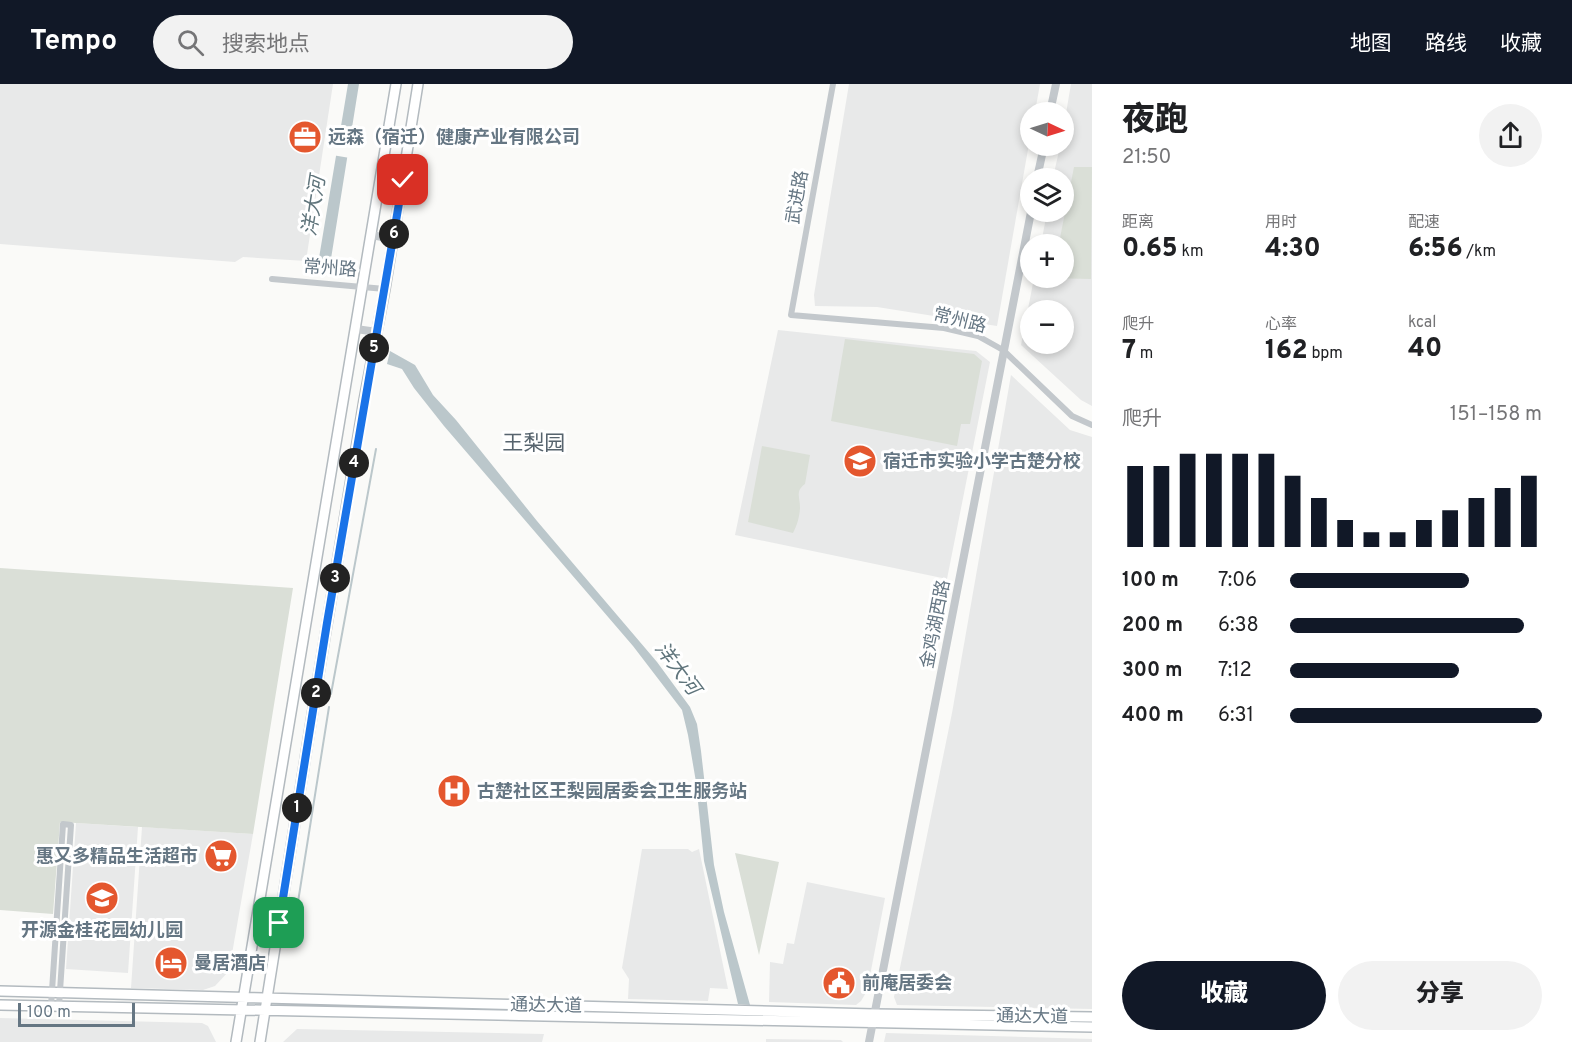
<!DOCTYPE html>
<html lang="zh">
<head>
<meta charset="utf-8">
<style>
  body { margin:0; font-family:Overpass,"Noto Sans SC",sans-serif; background:#f2f2f2; color:#202124; height:100vh; display:flex; flex-direction:column; font-size:22px; white-space:nowrap }
  * { box-sizing:border-box; margin:0 }
  p { font-size:20px; color:#757577 }
  .icon { flex:none; width:33px; height:33px; fill:none; stroke:currentColor; stroke-width:2; stroke-linecap:round; stroke-linejoin:round }
  .map { position:relative; flex:1; overflow:hidden }
  .drawer { display:flex; flex-direction:column; background:#fff; width:480px }
  .drawer>* { flex:none }
  .needle { width:39px; rotate:94deg }
  .fabs { position:absolute; left:1020px; top:18px; display:grid; gap:12px }
  .fabs a { display:grid; place-items:center; width:54px; height:54px; border-radius:50%; background:#fff; box-shadow:0 3px 9px #0003; font-size:30px }
  .scale { position:absolute; left:18px; bottom:15px; width:117px; box-sizing:border-box; padding-left:6px; border:3px solid #657683; border-top:0; font-size:16px; line-height:21px; white-space:nowrap; color:#657683; -webkit-text-stroke:4px #fff; paint-order:stroke }
  .pin { position:absolute; display:grid; place-items:center; width:51px; height:51px; color:#fff; margin:-26px; border-radius:12px; box-shadow:0 3px 9px #0006 }
  .km { position:absolute; width:30px; height:30px; margin:-15px; border-radius:50%; background:#222; color:#fff; font-size:16px; line-height:30px; text-align:center }
  .round { display:grid; place-items:center; flex:none; width:63px; height:63px; border-radius:32px; background:#f2f2f2 }
  .headline { display:flex; align-items:center; justify-content:space-between; height:102px; padding:0 30px }
  h1 { font-size:33px; font-weight:800; line-height:45px }
  .stats { display:grid; grid-template-columns:repeat(3,1fr); gap:9px; height:102px; padding:6px 30px }
  .stats div { display:grid; align-content:center }
  .stats b { font-size:26px; font-weight:800 }
  .stats small { font-size:16px; font-weight:400 }
  .stats p { font-size:16px }
  .chart { height:168px; padding:12px 30px }
  .chart p { display:flex; justify-content:space-between }
  .chart svg { width:100%; height:108px; margin-top:6px; stroke:#111827; stroke-width:6 }
  .button { display:flex; gap:12px; margin-top:auto; padding:12px 30px }
  .button a { flex:1; height:69px; border-radius:36px; background:#111827; color:#fff; font-size:24px; font-weight:800; line-height:69px; text-align:center }
  .button a+a { background:#f2f2f2; color:#202124 }
  ul { padding:0 30px; list-style:none; font-size:20px }
  li { display:grid; grid-template-columns:96px 72px 1fr; align-items:center; height:45px }
  li i { height:15px; border-radius:8px; background:#111827 }
  header { display:flex; align-items:center; gap:36px; box-sizing:border-box; height:84px; padding:0 30px; background:#111827; color:#fff }
  header strong { font-size:28px }
  nav { display:flex; gap:33px; margin-inline-start:auto; font-size:21px }
  .search { width:420px; height:54px; background:#f2f2f2; display:flex; align-items:center; gap:15px; box-sizing:border-box; padding:0 21px; border-radius:33px; color:#757577; font-size:22px }
  main { display:flex; flex:1; min-height:0 }
  .map>svg:first-child { display:block }
</style>
</head>
<body>
<header>
<strong>Tempo</strong>
<div class="search"><svg class="icon" aria-label="search" viewBox="0 0 24 24"><circle cx="10" cy="10" r="6"/><path d="M15 15l6 6"/></svg>搜索地点</div>
<nav><a>地图</a><a>路线</a><a>收藏</a></nav>
</header>
<main>
<div class="map">
<svg width="1092" height="958" viewBox="0 0 1092 958">
  <rect width="100%" height="100%" fill="#fafaf8"/>
  <path fill="#e8e9e9" fill-rule="evenodd" d="M0,0H333L306,177L243,173L235,178L0,160Z
    M849,0H1040L1035,28H1030V54L997,242L877,223L815,222L814,211Z
    M1071,0H1092V322L1081,316L1021,261L1034,194H1064V160H1041L1047,128H1064V94H1053L1060,62H1064V41ZM1030,226H1064V260H1030Z
    M778,246L976,267L990,278L947,495L735,451Z
    M1011,291L1070,346L1092,353V925L897,921L894,913L952,629Z
    M76,739L138,743L128,889L66,885Z
    M142,743L253,750L229,887L215,902L203,906L131,904Z
    M642,765H688L692,768L699,765L728,905L710,904L708,917L628,915L629,895L622,884Z
    M807,798L885,814L867,907L861,917L856,921L769,918L770,878L783,880L787,859L794,860Z
    M0,934L202,939L208,942L216,958H0Z
    M297,945L544,950L542,958H283Z
    M886,949L1092,955V958H884Z
    M766,955L841,956L843,958H766Z"/>
  <path fill="#dadfd7" d="M1074,83H1092L1091,195L1047,194H1064V160H1060V154Z
    M845,255L974,270L982,277L970,340H961L957,362L831,337Z
    M762,362L810,371L805,400C795,407 800,414 800,423C800,431 797,442 793,449L748,438Z
    M0,484L293,504L253,750L60,738L53,830L0,826Z
    M735,769L779,778L759,871Z"/>
  <path fill="#bbc7cb" d="M348,0H359L330,181L318,180Z
    M390,267L415,281L433,311L456,336L537,437L657,578L690,623L697,640L701,667L714,781L724,828L750,921L738,920L704,777L696,698L688,651L682,626L633,562L444,342L414,304L402,285L387,280Z"/>
  <path fill="#fafaf8" d="M335,52L353,53L350,74L332,71Z"/>
  <g fill="none" stroke-linecap="round" stroke-linejoin="round">
    <path stroke="#bbc7cb" stroke-width="2" d="M331,610L376,365
      M294,843L329,623"/>
    <defs>
      <path id="secondary" d="M0,907L874,930L1092,933
        M0,921L1092,943
        M236,958L396,0
        M260,958L315,613L364,316L385,205L418,0"/>
    </defs>
    <use href="#secondary" stroke="#b3babf" stroke-width="12"/>
    <path stroke="#c3c8cc" stroke-width="6" d="M833,0L791,231L944,244L978,252L1003,266L1072,332L1092,341
      M272,195L385,205
      M51,922L63,740L71,741L59,922"/>
    <path stroke="#c3c8cc" stroke-width="8" d="M1050,28L1056,0
      M1037,94L1044,62
      M371,151L393,155
      M356,245L377,248
      M869,958L1031,128"/>
    <use href="#secondary" stroke="#fff" stroke-width="9"/>
  </g>
  <g fill="none" stroke-linecap="round" stroke-linejoin="round">
    <defs>
      <path id="route" d="M279,839L327,539L403,96"/>
    </defs>
    <use href="#route" stroke="#fff" stroke-width="12"/>
    <use href="#route" stroke="#1a73e8" stroke-width="8"/>
  </g>
  <defs>
    <symbol id="office-disc" viewBox="-11 -11 22 22"><circle r="9.5" fill="#e4572e" stroke="#fff"/><path d="M-6-3h4V-5.5h4V-3h4V5H-6ZM-1-4.5V-3h2v-1.5ZM-6 0V1H6V0Z" fill="#fff"/></symbol>
    <symbol id="school-disc" viewBox="-11 -11 22 22"><circle r="9.5" fill="#e4572e" stroke="#fff"/><path d="M0-5L7-2L0 1L-7-2ZM-4 1L0 2.5L4 1V4Q0 6-4 4Z" fill="#fff"/></symbol>
    <symbol id="hospital-disc" viewBox="-11 -11 22 22"><circle r="9.5" fill="#e4572e" stroke="#fff"/><path d="M-5-5h3v3.5h4V-5h3V5h-3V1.5h-4V5h-3Z" fill="#fff"/></symbol>
    <symbol id="supermarket-disc" viewBox="-11 -11 22 22"><circle r="9.5" fill="#e4572e" stroke="#fff"/><path d="M-6-5.5h2.5l.6 2H6L4.5 2H-2.5L-4.4-4H-6ZM-1.5 3.2a1.3 1.3 0 1 0 .1 0ZM3 3.2a1.3 1.3 0 1 0 .1 0Z" fill="#fff"/></symbol>
    <symbol id="hotel-disc" viewBox="-11 -11 22 22"><circle r="9.5" fill="#e4572e" stroke="#fff"/><path d="M-6-4.5h1.5V1H6V5H4.5V3h-9V5H-6ZM-4 0a1.8 1.8 0 1 1 3.6 0ZM.5 0V-2.5h3Q6-2.5 6 0Z" fill="#fff"/></symbol>
    <symbol id="civic-disc" viewBox="-11 -11 22 22"><circle r="9.5" fill="#e4572e" stroke="#fff"/><path d="M-.6-6.5H3V-4.5H.6V-3L4-1V1h2V6H-6V1h2V-1L-.6-3ZM-1.2 2.5V6h2.4V2.5Z" fill="#fff"/></symbol>
  </defs>
  <g fill-rule="evenodd">
    <use href="#office-disc" x="286" y="34" width="38" height="38"/>
    <use href="#school-disc" x="841" y="358" width="38" height="38"/>
    <use href="#hospital-disc" x="435" y="688" width="38" height="38"/>
    <use href="#supermarket-disc" x="202" y="753" width="38" height="38"/>
    <use href="#school-disc" x="83" y="795" width="38" height="38"/>
    <use href="#hotel-disc" x="152" y="860" width="38" height="38"/>
    <use href="#civic-disc" x="820" y="880" width="38" height="38"/>
  </g>
  <g text-anchor="middle" stroke-width="6" stroke-linejoin="round" paint-order="stroke">
    <g font-size="18" font-weight="bold" fill="#657683" stroke="#fff" text-anchor="start">
      <text x="328" y="59">远森（宿迁）健康产业有限公司</text>
      <text x="883" y="383">宿迁市实验小学古楚分校</text>
      <text x="477" y="713">古楚社区王梨园居委会卫生服务站</text>
      <text x="198" y="778" text-anchor="end">惠又多精品生活超市</text>
      <text x="102" y="852" text-anchor="middle">开源金桂花园幼儿园</text>
      <text x="194" y="885">曼居酒店</text>
      <text x="862" y="905">前庵居委会</text>
    </g>
    <g font-size="18" fill="#657683" stroke="#fff">
      <text transform="translate(797 113) rotate(-80)" y="6">武进路</text>
      <text transform="translate(330 184) rotate(4)" y="6">常州路</text>
      <text transform="translate(960 236) rotate(14)" y="6">常州路</text>
      <text transform="translate(935 540) rotate(-79)" y="6">金鸡湖西路</text>
      <text transform="translate(546 921) rotate(1)" y="6">通达大道</text>
      <text transform="translate(1032 932) rotate(1)" y="6">通达大道</text>
    </g>
    <g font-size="20" font-style="italic" fill="#60757c" stroke="#fff">
      <text transform="translate(313 122) rotate(-81)" y="7">洋大河</text>
      <text transform="translate(678 584) rotate(53)" y="7">洋大河</text>
    </g>
    <g font-size="21" fill="#57646e" stroke="#fff">
      <text x="534" y="366">王梨园</text>
    </g>
  </g>
</svg>
<div class="fabs">
<a><svg class="needle" viewBox="-14 -14 28 28"><path d="M0-13l5 13h-10z" fill="#e53935"/><path d="M0 13l5-13h-10z" fill="#757577"/></svg></a>
<a><svg class="icon" aria-label="layers" viewBox="0 0 24 24"><path d="M12 4l9 5-9 5-9-5zM3 14l9 5 9-5"/></svg></a>
<a>+</a>
<a>−</a>
</div>
<div class="scale">100 m</div>
<div class="pin" style="left:279px;top:839px;background:#1e9e55"><svg class="icon" aria-label="arrive" viewBox="0 0 24 24"><path d="M6 21V4h12l-3 4 3 4H6"/></svg></div>
<div class="pin" style="left:403px;top:96px;background:#d93025"><svg class="icon" aria-label="check" viewBox="0 0 24 24"><path d="M5 12l5 5 9-10"/></svg></div>
<b class="km" style="left:297px;top:724px">1</b>
<b class="km" style="left:316px;top:609px">2</b>
<b class="km" style="left:335px;top:494px">3</b>
<b class="km" style="left:354px;top:379px">4</b>
<b class="km" style="left:374px;top:264px">5</b>
<b class="km" style="left:394px;top:150px">6</b>
</div>
<section class="drawer">
<div class="headline"><div><h1>夜跑</h1><p>21:50</p></div><a class="round"><svg class="icon" aria-label="share" viewBox="0 0 24 24"><path d="M12 15V3M7 8l5-5 5 5M5 13v7h14v-7"/></svg></a></div>
<div class="stats">
<div><p>距离</p><b>0.65<small> km</small></b></div>
<div><p>用时</p><b>4:30</b></div>
<div><p>配速</p><b>6:56<small> /km</small></b></div>
</div>
<div class="stats">
<div><p>爬升</p><b>7<small> m</small></b></div>
<div><p>心率</p><b>162<small> bpm</small></b></div>
<div><p>kcal</p><b>40</b></div>
</div>
<div class="chart"><p><span>爬升</span>151–158 m</p>
<svg viewBox="0 0 160 44" preserveAspectRatio="none"><path d="M5 44V11M15 44V11M25 44V6M35 44V6M45 44V6M55 44V6M65 44V15M75 44V24M85 44V33M95 44V38M105 44V38M115 44V33M125 44V29M135 44V24M145 44V20M155 44V15"/></svg>
</div>
<ul>
<li><b>100 m</b>7:06<i style="width:71%"></i></li>
<li><b>200 m</b>6:38<i style="width:93%"></i></li>
<li><b>300 m</b>7:12<i style="width:67%"></i></li>
<li><b>400 m</b>6:31<i style="width:100%"></i></li>
</ul>
<div class="button"><a>收藏</a><a>分享</a></div>
</section>
</main>
</body>
</html>
